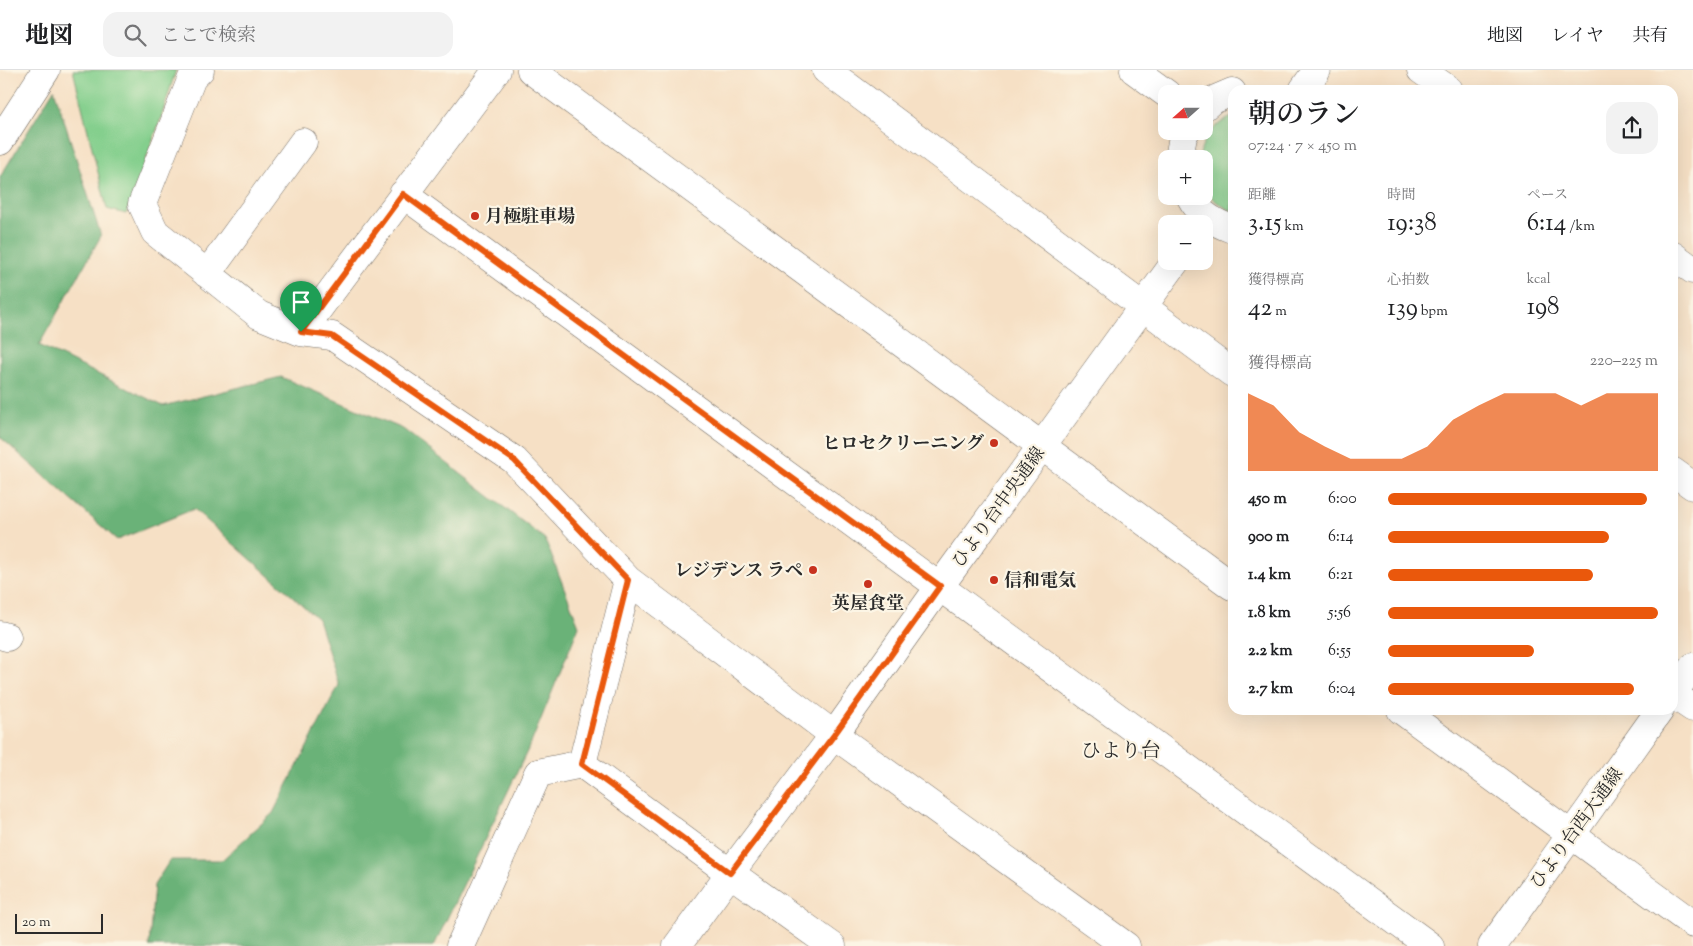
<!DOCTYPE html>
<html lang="ja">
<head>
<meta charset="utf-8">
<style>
  body { margin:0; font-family:"Sorts Mill Goudy","Noto Serif JP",serif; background:#f2f2f2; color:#202124; height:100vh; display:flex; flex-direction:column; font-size:19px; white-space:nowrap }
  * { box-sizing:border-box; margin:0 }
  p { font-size:16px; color:#757577 }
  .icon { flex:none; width:28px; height:28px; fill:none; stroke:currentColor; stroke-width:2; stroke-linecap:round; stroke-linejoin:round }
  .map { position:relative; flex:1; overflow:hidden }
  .drawer { position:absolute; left:1228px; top:15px; width:450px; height:630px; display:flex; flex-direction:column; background:#fff; border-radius:15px; box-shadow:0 5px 20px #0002 }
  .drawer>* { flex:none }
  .needle { width:32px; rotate:249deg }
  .buttons { position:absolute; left:1158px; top:15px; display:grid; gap:10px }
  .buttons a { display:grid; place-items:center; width:55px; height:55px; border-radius:10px; background:#fff; box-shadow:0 5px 20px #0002; font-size:25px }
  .scale { position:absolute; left:15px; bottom:12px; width:88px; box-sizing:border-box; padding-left:5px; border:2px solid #2b2b2b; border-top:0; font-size:14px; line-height:18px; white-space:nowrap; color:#2b2b2b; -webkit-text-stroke:4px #fcf5e5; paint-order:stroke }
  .pin { position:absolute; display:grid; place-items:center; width:42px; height:42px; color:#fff; margin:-51px -21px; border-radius:50% 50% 50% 0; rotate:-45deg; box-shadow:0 0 5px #0007 }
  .pin .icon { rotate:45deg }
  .round { display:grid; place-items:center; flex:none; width:52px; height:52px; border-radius:15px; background:#f2f2f2 }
  .head { display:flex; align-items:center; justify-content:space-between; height:85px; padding:0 20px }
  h1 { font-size:28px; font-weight:600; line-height:38px }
  .stats { display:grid; grid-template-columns:repeat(3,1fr); gap:8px; height:85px; padding:5px 20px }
  .stats div { display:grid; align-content:center }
  .stats b { font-size:25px; font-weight:600 }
  .stats small { font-size:14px; font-weight:400 }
  .stats p { font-size:14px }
  .chart { height:140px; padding:10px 20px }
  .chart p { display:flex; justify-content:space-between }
  .chart svg { width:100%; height:90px; margin-top:5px; fill:#ea580c; opacity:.7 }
  ul { padding:0 20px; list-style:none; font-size:16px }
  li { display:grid; grid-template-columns:80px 60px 1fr; align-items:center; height:38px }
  li i { height:12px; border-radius:6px; background:#ea580c }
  header { display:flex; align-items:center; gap:30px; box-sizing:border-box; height:70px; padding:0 25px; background:#fff; border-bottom:1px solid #e0e0e0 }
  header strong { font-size:24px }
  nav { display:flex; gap:28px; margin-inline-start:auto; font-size:18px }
  .search { width:350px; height:45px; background:#f2f2f2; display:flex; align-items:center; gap:12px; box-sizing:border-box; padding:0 18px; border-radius:15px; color:#757577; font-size:19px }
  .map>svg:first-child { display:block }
</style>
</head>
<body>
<header>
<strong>地図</strong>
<div class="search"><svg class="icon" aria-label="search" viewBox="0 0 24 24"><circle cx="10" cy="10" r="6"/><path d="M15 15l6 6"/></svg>ここで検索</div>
<nav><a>地図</a><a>レイヤ</a><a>共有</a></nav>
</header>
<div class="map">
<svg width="1693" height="876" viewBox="0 0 1693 876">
  <rect width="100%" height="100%" fill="#fcf5e5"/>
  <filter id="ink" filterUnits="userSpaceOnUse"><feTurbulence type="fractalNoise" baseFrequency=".02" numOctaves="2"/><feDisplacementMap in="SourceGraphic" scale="10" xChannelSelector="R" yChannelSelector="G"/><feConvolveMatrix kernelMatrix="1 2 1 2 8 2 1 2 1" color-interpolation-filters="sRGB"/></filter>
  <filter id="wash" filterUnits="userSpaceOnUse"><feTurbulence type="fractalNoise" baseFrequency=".0096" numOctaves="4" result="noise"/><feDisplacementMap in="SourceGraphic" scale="20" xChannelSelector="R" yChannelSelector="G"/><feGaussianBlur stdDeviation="1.12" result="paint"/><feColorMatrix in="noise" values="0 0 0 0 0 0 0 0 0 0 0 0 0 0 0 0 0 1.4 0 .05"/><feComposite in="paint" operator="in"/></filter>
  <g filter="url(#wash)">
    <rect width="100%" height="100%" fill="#f6e0c5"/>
    <path fill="#84cf8d" stroke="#587d5c" d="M73,0H176L160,51L126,144L107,139Z
      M1232,47V141C1203,126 1204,119 1204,89H1199C1203,67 1212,56 1232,47Z"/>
    <path fill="#6bb278" stroke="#4b6e52" d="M54,19L101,166L39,275L163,336L281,307L403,359L545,469L579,556L532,671L434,876H149L154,815L170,790H222L273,743L339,615L318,549L194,439L117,470L0,367V107Z"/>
  </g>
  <g filter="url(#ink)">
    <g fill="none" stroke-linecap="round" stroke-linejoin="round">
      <defs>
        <path id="street" d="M200,0L192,8L142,134L155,162L259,245L301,262L332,266L514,390L628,510L834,665L1126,876
          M531,0L1232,516
          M826,0L1232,303
          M1421,0L1449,20
          M1303,20L1317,0
          M0,71L46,0
          M403,124L1430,876
          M1672,185L1693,200
          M207,204L303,72
          M301,262L497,0
          M0,565L7,567
          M1672,624L1693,638
          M1401,640L1693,854
          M582,694L730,803
          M460,876L538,703L582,694L628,510"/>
        <path id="secondary" d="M1134,0L1167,24
          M1204,37L1211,31L1232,22
          M1179,89L1183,66L1186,61
          M1190,126C1200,145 1213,152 1232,159
          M1672,401L1693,416
          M1672,623L1693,597
          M730,803L832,876
          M677,876L730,803L834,665L940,516L1176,191
          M1492,876L1660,640"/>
      </defs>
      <use href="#street" stroke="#726a61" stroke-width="29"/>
      <use href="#secondary" stroke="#726a61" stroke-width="29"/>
      <use href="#street" stroke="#fff" stroke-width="28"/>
      <use href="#secondary" stroke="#fff" stroke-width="28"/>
    </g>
  </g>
  <g fill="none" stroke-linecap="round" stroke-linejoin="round" filter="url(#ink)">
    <defs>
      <path id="route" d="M403,124L940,516L834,665L730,803L582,694L628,510L514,390L332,266L301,262Z"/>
    </defs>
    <use href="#route" stroke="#fff" stroke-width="10"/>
    <use href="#route" stroke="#ea580c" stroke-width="6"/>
  </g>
  <g fill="#c8321e" stroke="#fcf5e5" stroke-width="2">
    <circle cx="475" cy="146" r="5"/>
    <circle cx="994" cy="373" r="5"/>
    <circle cx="813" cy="500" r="5"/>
    <circle cx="994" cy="510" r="5"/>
    <circle cx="868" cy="514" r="5"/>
  </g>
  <g text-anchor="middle" stroke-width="4.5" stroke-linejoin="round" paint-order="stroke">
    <g font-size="18" font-weight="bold" fill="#2b2b2b" stroke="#fcf5e5" text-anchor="start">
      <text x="485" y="152">月極駐車場</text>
      <text x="984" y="379" text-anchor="end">ヒロセクリーニング</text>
      <text x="803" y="506" text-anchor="end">レジデンス ラペ</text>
      <text x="1004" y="516">信和電気</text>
      <text x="868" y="539" text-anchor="middle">英屋食堂</text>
    </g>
    <g font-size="18" fill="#2b2b2b" stroke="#fcf5e5">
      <text transform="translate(998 437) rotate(-54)" y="6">ひより台中央通線</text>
      <text transform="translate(1576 758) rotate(-54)" y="6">ひより台西大通線</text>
    </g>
    <g font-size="20" fill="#2b2b2b" stroke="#fcf5e5">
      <text x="1121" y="687">ひより台</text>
    </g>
  </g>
</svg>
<div class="buttons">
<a><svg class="needle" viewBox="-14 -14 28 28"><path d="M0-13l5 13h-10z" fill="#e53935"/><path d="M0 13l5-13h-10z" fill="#757577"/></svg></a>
<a>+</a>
<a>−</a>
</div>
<div class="scale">20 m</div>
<div class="pin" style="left:301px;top:262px;background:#1e9e55"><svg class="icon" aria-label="arrive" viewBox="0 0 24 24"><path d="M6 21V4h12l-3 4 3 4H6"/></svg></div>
<section class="drawer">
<div class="head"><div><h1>朝のラン</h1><p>07:24 · 7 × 450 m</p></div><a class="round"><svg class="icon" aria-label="share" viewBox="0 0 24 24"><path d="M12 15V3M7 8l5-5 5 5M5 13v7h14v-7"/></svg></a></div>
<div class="stats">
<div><p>距離</p><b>3.15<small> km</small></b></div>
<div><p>時間</p><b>19:38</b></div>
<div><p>ペース</p><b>6:14<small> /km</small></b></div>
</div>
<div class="stats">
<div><p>獲得標高</p><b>42<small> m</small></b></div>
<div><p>心拍数</p><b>139<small> bpm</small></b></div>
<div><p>kcal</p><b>198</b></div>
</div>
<div class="chart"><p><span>獲得標高</span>220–225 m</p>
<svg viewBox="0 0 160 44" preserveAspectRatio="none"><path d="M0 44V6L10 12L20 25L30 32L40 38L50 38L60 38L70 32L80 19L90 12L100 6L110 6L120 6L130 12L140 6L150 6L160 6V44z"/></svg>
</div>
<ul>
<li><b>450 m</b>6:00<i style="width:96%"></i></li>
<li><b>900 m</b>6:14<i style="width:82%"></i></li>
<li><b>1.4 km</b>6:21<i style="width:76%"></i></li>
<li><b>1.8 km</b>5:56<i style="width:100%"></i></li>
<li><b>2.2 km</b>6:55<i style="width:54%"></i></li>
<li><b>2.7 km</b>6:04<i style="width:91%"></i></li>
</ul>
</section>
</div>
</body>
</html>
